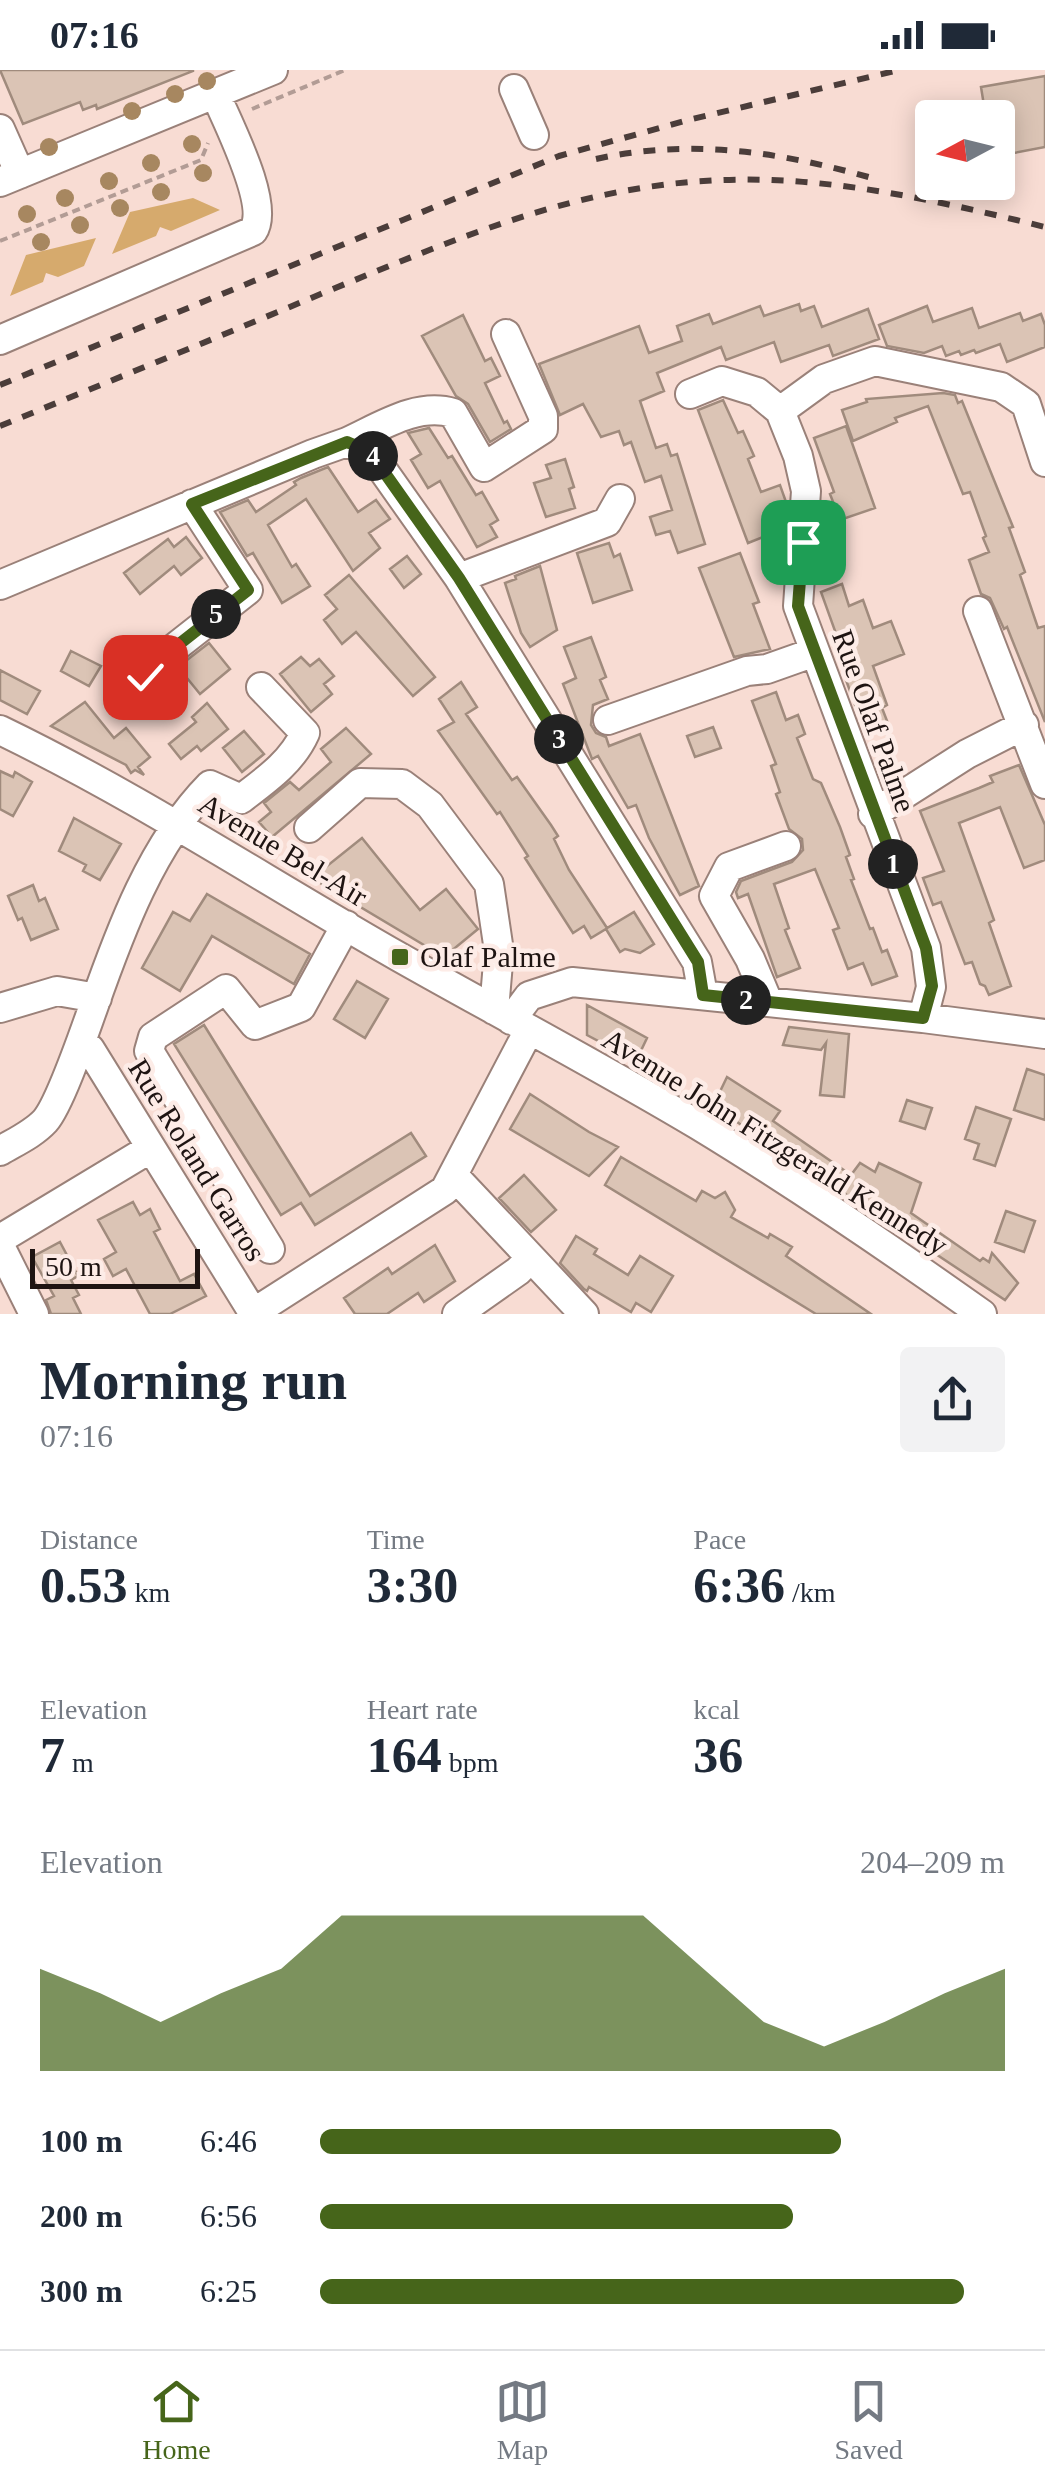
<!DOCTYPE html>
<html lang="en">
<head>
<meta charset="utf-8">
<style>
  body { margin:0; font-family:Georgia,serif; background:#f2f2f3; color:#1f2937; height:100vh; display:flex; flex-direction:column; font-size:38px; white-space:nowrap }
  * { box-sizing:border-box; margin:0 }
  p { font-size:32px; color:#747a83 }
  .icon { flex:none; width:55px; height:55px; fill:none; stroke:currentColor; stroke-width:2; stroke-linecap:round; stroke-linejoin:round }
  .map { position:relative; height:1244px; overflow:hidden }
  .side { display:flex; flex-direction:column; background:#fff; flex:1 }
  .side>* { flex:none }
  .needle { width:65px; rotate:263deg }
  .buttons { position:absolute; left:915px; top:30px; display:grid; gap:20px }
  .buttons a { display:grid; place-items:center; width:100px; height:100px; border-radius:10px; background:#fff; box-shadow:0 5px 25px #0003; font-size:50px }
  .scale { position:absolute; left:30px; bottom:25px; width:170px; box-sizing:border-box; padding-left:10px; border:5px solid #1e1412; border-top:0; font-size:28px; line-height:35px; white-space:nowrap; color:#1e1412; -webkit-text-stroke:8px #fdece7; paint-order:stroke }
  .pin { position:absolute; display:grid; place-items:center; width:85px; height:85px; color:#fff; margin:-42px; border-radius:20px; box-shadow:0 5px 15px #0006 }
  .km { position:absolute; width:50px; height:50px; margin:-25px; border-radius:50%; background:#222; color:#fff; font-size:28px; line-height:50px; text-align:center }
  .round { display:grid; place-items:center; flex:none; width:105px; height:105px; border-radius:10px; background:#f2f2f3 }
  .overview { display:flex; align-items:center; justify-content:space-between; height:170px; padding:0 40px }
  h1 { font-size:55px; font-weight:700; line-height:75px }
  .stats { display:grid; grid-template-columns:repeat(3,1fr); gap:15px; height:170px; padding:10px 40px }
  .stats div { display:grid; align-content:center }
  .stats b { font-size:50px; font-weight:700 }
  .stats small { font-size:28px; font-weight:400 }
  .stats p { font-size:28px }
  .chart { height:280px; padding:20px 40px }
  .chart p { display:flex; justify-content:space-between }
  .chart svg { width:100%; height:180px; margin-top:10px; fill:#46651a; opacity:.7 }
  ul { padding:0 40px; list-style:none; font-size:32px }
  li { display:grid; grid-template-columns:160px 120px 1fr; align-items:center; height:75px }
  li i { height:25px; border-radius:12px; background:#46651a }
  .status { display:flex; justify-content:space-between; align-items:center; height:70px; padding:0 50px; background:#fff; direction:ltr }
  .status svg { height:28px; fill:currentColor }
  .tabs { display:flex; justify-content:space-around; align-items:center; height:140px; border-top:2px solid #e0e1e3; background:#fff; font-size:28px; color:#747a83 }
  .tabs a { display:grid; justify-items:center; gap:5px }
  .tabs .on { color:#46651a }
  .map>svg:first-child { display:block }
</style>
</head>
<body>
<div class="status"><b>07:16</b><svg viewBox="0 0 49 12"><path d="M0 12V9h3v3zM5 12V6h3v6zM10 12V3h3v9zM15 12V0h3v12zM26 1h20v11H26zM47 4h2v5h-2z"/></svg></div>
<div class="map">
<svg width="1045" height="1244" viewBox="0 0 1045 1244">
  <rect width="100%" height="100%" fill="#f8dcd3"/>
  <path fill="#d6aa6d" d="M193,128L220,140L171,161L160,157L156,166L112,184L130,142Z
    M96,168L84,196L58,207L46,203L43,212L10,226L26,185Z"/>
  <path fill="#dbc4b5" stroke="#a08b7d" stroke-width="2.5" d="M0,0H193V1L97,39L96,35L83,40L80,32L23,54Z
    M1045,6V77L998,86V48H986L981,17Z
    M799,234L801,241L814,236L822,257L868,239L879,269L833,286L829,275L781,292L774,272L726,290L721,277L657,303L664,321L640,331L656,378L667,374L671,386L677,384L705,474L678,483L670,461L656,465L650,447L672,440L661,406L645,412L631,372L624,375L619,361L601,367L583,334L560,345L539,294L639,256L649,283L682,271L677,256L709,244L713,254L760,236L764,246Z
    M927,236L933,252L972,238L979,258L1020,243L1023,251L1041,244L1045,255V277L1007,292L1000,274L976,283L974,280L961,285L959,281L946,286L942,276L924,283L887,276L879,255Z
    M463,245L485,291L491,288L500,306L485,313L504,353L507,351L511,359L490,372L468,334L456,326L422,266Z
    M943,323L955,325L958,333L962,331L1013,457L1009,458L1025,502L1020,505L1038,558L1045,556V652L1007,557L1004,559L990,528L981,524L969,490L989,482L983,468L986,466L970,422L963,424L928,336L895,348L897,352L853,371L842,340L867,332L866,329Z
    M723,330L738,363L743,361L754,386L748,389L761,422L780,415L786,432L778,435L786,458L748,473L698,340Z
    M846,356L875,438L840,450L830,424L834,422L814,368Z
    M429,358L448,388L452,386L476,425L482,422L498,450L490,455L497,467L477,477L440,411L428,418L411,390L421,384L408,363Z
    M565,389L574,417L569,419L575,438L546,447L534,413L551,408L546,395Z
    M328,397L358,442L376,430L390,449L369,463L380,478L353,501L306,429L268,455L292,497L296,494L310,516L282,533L253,483L247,486L220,442L248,430L256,442L296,415L294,412L301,408Z
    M186,467L202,488L181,505L174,496L140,524L124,503L168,469L174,477Z
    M609,473L614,487L620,484L632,520L593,533L577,483Z
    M740,483L759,532L753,534L770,579L734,587L699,498Z
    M407,486L421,504L404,518L390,499Z
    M540,496L557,560L530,577L521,563L505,513L516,509L515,506Z
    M349,505L435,607L413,626L356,562L342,574L324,550L337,539L325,525Z
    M842,514L849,536L863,530L873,558L891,551L904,584L873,596L887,635L882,638L889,656L866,665L842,599L848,597L821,522Z
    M591,567L606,607L600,610L608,629L593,635L591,655L596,663L606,667L609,676L640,664L699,816L680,825L649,768L636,735L628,738L598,686L592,689L563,614L576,608L564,577Z
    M209,573L230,599L200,624L178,597Z
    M71,581L101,596L89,616L61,601Z
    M301,587L310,596L319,589L334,606L324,614L332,624L311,642L280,604Z
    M0,600L40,621L27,644L0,630Z
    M461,612L477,637L466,644L512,710L517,707L551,755L558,766L554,769L569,800L607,858L634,842L654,874L640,883L625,879L620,882L606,859L591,868L584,856L573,863L525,788L528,786L500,742L497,744L438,661L454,652L439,629Z
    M776,622L786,650L798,645L805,664L797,668L813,709L821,713L840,757L850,785L846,787L854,809L851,810L870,859L873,858L882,882L887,880L897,906L872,915L863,893L848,899L833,860L839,858L815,799L774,814L789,858L785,860L800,898L777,907L748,824L738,828L736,822L741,811L792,792L803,780L802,769L789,759L776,724L780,722L771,696L776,694L752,631Z
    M85,632L114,668L126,658L150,687L138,697L144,705L135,700L131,703L126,695L51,656Z
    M207,633L228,659L201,681L197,676L181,689L169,674L196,652L192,647Z
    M713,657L721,678L695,687L687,666Z
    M346,658L371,684L272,767L259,752L271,742L264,733L290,712L299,720L331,692L321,679Z
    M244,661L264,684L242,702L223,678Z
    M1019,695L1045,755V790L1024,798L1000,737L959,753L994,850L989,853L1011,916L989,925L985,916L980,914L972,892L965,894L941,832L933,835L923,808L944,801L920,741L979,718L993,712L990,706Z
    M0,701L13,707L15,702L32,712L13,746L0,739Z
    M74,748L121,774L100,810L83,801L86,795L59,781Z
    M362,768L420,840L446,819L478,859L444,887L312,808Z
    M33,815L39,831L45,828L58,859L31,870L22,848L18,850L8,826Z
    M207,824L310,884L294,914L212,866L180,921L142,898L173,842L190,851Z
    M357,911L388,929L365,968L334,949Z
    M587,935L647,968L636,991L587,965Z
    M204,955L310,1126L411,1063L426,1086L315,1155L301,1133L281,1145L174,974Z
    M789,957L849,964L844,1027L820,1025L826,973L821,980L783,975Z
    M1027,999L1045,1005V1050L1014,1040Z
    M727,1007L780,1041L773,1051L851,1105L860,1093L875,1102L879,1093L921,1113L911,1143L980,1191L983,1188L989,1192L992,1183L1018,1213L1005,1230L713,1036Z
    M530,1024L589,1062L618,1077L589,1106L510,1059Z
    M907,1030L932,1038L925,1059L900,1051Z
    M976,1037L1011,1049L995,1096L974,1089L979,1074L965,1069Z
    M621,1087L696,1131L702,1121L715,1128L725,1122L735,1140L731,1147L768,1168L770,1164L792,1177L786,1186L871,1244H816L605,1115Z
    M524,1105L556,1140L531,1162L499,1128Z
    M133,1132L140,1145L150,1139L160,1159L154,1162L180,1211L194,1204L206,1226L170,1244H150L126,1199L113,1206L104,1189L116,1182L98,1150Z
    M1006,1141L1035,1151L1024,1182L995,1172Z
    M576,1166L597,1179L594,1184L628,1205L640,1186L673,1206L651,1242L636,1233L631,1242L589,1217L587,1221L584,1219L560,1193Z
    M60,1172L78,1206L71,1210L79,1225L73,1228L81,1244H51L46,1230L54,1226L32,1187Z
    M435,1175L455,1211L424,1232L418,1223L387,1244H355L344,1228L388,1198L392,1204Z"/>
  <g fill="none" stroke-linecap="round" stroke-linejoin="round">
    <defs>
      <path id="minor" d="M514,19L534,65
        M0,59L20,104
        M0,112L273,0
        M0,270L253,161C271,135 227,52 215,23
        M690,324L722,311L757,322L780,341
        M347,372C380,357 417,332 453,343L484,397L543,359V346L506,264
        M459,508L607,452L620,429
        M0,515L313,384L347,372L370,382L459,508L697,892L703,925
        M978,541L1045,714
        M145,607L164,586L248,520L192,434
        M608,650L747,601L767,599L815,582
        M0,660C139,727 267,812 401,888C500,944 601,997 698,1055C795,1114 889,1178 982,1244
        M873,744L967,684L1024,655
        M309,758L360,713L402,714L430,735L489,814L499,881L494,940
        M768,932L750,889L714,826L729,797L786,776
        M0,938L57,921L97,928
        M923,948L931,917L926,878L798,536L806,421L798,386L780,341L824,309L875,291L1001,317L1026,334L1045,392
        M511,950L529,926L572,912L923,948L1045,964
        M81,972L90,979L254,1244
        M0,1081C15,1072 33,1064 45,1051C60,1034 84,963 93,938C120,861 152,774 210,715L241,729C266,710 292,692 305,663L261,617
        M455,1107L584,1244
        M0,1169L151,1078
        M0,1176L34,1244
        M270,1179L149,981L153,967L226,919L255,955L301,937L346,855
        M253,1243L445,1120L529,960
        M457,1244L518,1201L531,1188"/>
    </defs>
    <use href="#minor" stroke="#9a8179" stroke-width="32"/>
    <path stroke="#b29c95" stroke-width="4" stroke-dasharray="8 5" stroke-linecap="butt" d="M252,39L345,0
      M0,171L201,90L208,73"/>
    <use href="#minor" stroke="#fff" stroke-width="28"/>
    <path stroke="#4b3d3a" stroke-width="6" stroke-dasharray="12 12" stroke-linecap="butt" d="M596,89C690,68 781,82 872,108
      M0,315L559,86L688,50L899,0
      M0,356C108,312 216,268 323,223C456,169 577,115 723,110C832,106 939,131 1045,157"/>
  </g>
  <g fill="#a78760">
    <circle cx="207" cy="11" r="9"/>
    <circle cx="175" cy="24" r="9"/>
    <circle cx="132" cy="41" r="9"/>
    <circle cx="192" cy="74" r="9"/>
    <circle cx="49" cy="77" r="9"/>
    <circle cx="151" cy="93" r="9"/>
    <circle cx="203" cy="103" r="9"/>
    <circle cx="109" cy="111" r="9"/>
    <circle cx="161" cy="122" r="9"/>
    <circle cx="65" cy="128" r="9"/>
    <circle cx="120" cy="138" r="9"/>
    <circle cx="27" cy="144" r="9"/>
    <circle cx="80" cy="155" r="9"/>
    <circle cx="41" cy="172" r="9"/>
  </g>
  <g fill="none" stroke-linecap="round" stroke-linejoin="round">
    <defs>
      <path id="route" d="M145,607L164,586L248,520L192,434L347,372L370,382L459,508L698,892L703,925L923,948L932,916L926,878L798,536L803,472"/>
    </defs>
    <use href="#route" stroke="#fff" stroke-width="20"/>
    <use href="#route" stroke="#46651a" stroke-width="12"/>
  </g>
  <rect fill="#46651a" stroke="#fdece7" stroke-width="4" x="390" y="877" width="20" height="20" rx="5"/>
  <g text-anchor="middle" stroke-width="9" stroke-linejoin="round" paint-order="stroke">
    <g font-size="30" fill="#1e1412" stroke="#fdece7">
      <text transform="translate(874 651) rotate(70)" y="10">Rue Olaf Palme</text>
      <text transform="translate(283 780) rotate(31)" y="10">Avenue Bel-Air</text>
      <text transform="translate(775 1072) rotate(32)" y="10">Avenue John Fitzgerald Kennedy</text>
      <text transform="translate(197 1090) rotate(58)" y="10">Rue Roland Garros</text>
    </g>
    <g font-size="30" fill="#1e1412" stroke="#fdece7" text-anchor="start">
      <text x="420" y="897">Olaf Palme</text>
    </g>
  </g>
</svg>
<div class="buttons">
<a><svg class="needle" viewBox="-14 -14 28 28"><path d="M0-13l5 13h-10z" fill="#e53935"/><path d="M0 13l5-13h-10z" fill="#747a83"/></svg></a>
</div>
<div class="scale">50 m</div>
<div class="pin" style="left:803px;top:472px;background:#1e9e55"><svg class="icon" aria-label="arrive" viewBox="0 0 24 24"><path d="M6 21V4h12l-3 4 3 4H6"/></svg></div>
<div class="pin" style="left:145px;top:607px;background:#d93025"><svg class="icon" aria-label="check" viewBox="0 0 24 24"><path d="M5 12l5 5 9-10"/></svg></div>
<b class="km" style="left:893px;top:794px">1</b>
<b class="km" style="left:746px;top:930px">2</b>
<b class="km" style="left:559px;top:669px">3</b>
<b class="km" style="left:373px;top:386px">4</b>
<b class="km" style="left:216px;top:544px">5</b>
</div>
<section class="side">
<div class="overview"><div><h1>Morning run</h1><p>07:16</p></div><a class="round"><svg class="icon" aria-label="share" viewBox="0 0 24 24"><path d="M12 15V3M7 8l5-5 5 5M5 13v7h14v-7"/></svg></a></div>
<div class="stats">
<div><p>Distance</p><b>0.53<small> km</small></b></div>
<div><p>Time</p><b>3:30</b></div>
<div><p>Pace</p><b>6:36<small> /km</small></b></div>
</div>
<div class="stats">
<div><p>Elevation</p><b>7<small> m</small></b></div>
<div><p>Heart rate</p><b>164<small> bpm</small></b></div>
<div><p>kcal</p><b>36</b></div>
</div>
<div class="chart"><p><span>Elevation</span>204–209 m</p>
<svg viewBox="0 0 160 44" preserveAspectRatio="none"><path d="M0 44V19L10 25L20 32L30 25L40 19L50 6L60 6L70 6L80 6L90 6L100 6L110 19L120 32L130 38L140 32L150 25L160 19V44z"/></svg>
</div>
<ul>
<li><b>100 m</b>6:46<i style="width:76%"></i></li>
<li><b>200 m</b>6:56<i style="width:69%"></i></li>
<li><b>300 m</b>6:25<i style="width:94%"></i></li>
</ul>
</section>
<nav class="tabs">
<a class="on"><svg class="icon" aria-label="home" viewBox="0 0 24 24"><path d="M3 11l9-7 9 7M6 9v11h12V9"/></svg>Home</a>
<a><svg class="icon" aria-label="map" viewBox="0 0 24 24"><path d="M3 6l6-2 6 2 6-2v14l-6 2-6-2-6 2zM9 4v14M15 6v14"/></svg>Map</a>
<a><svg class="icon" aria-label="saved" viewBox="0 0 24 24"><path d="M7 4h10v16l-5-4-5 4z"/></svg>Saved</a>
</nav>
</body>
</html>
